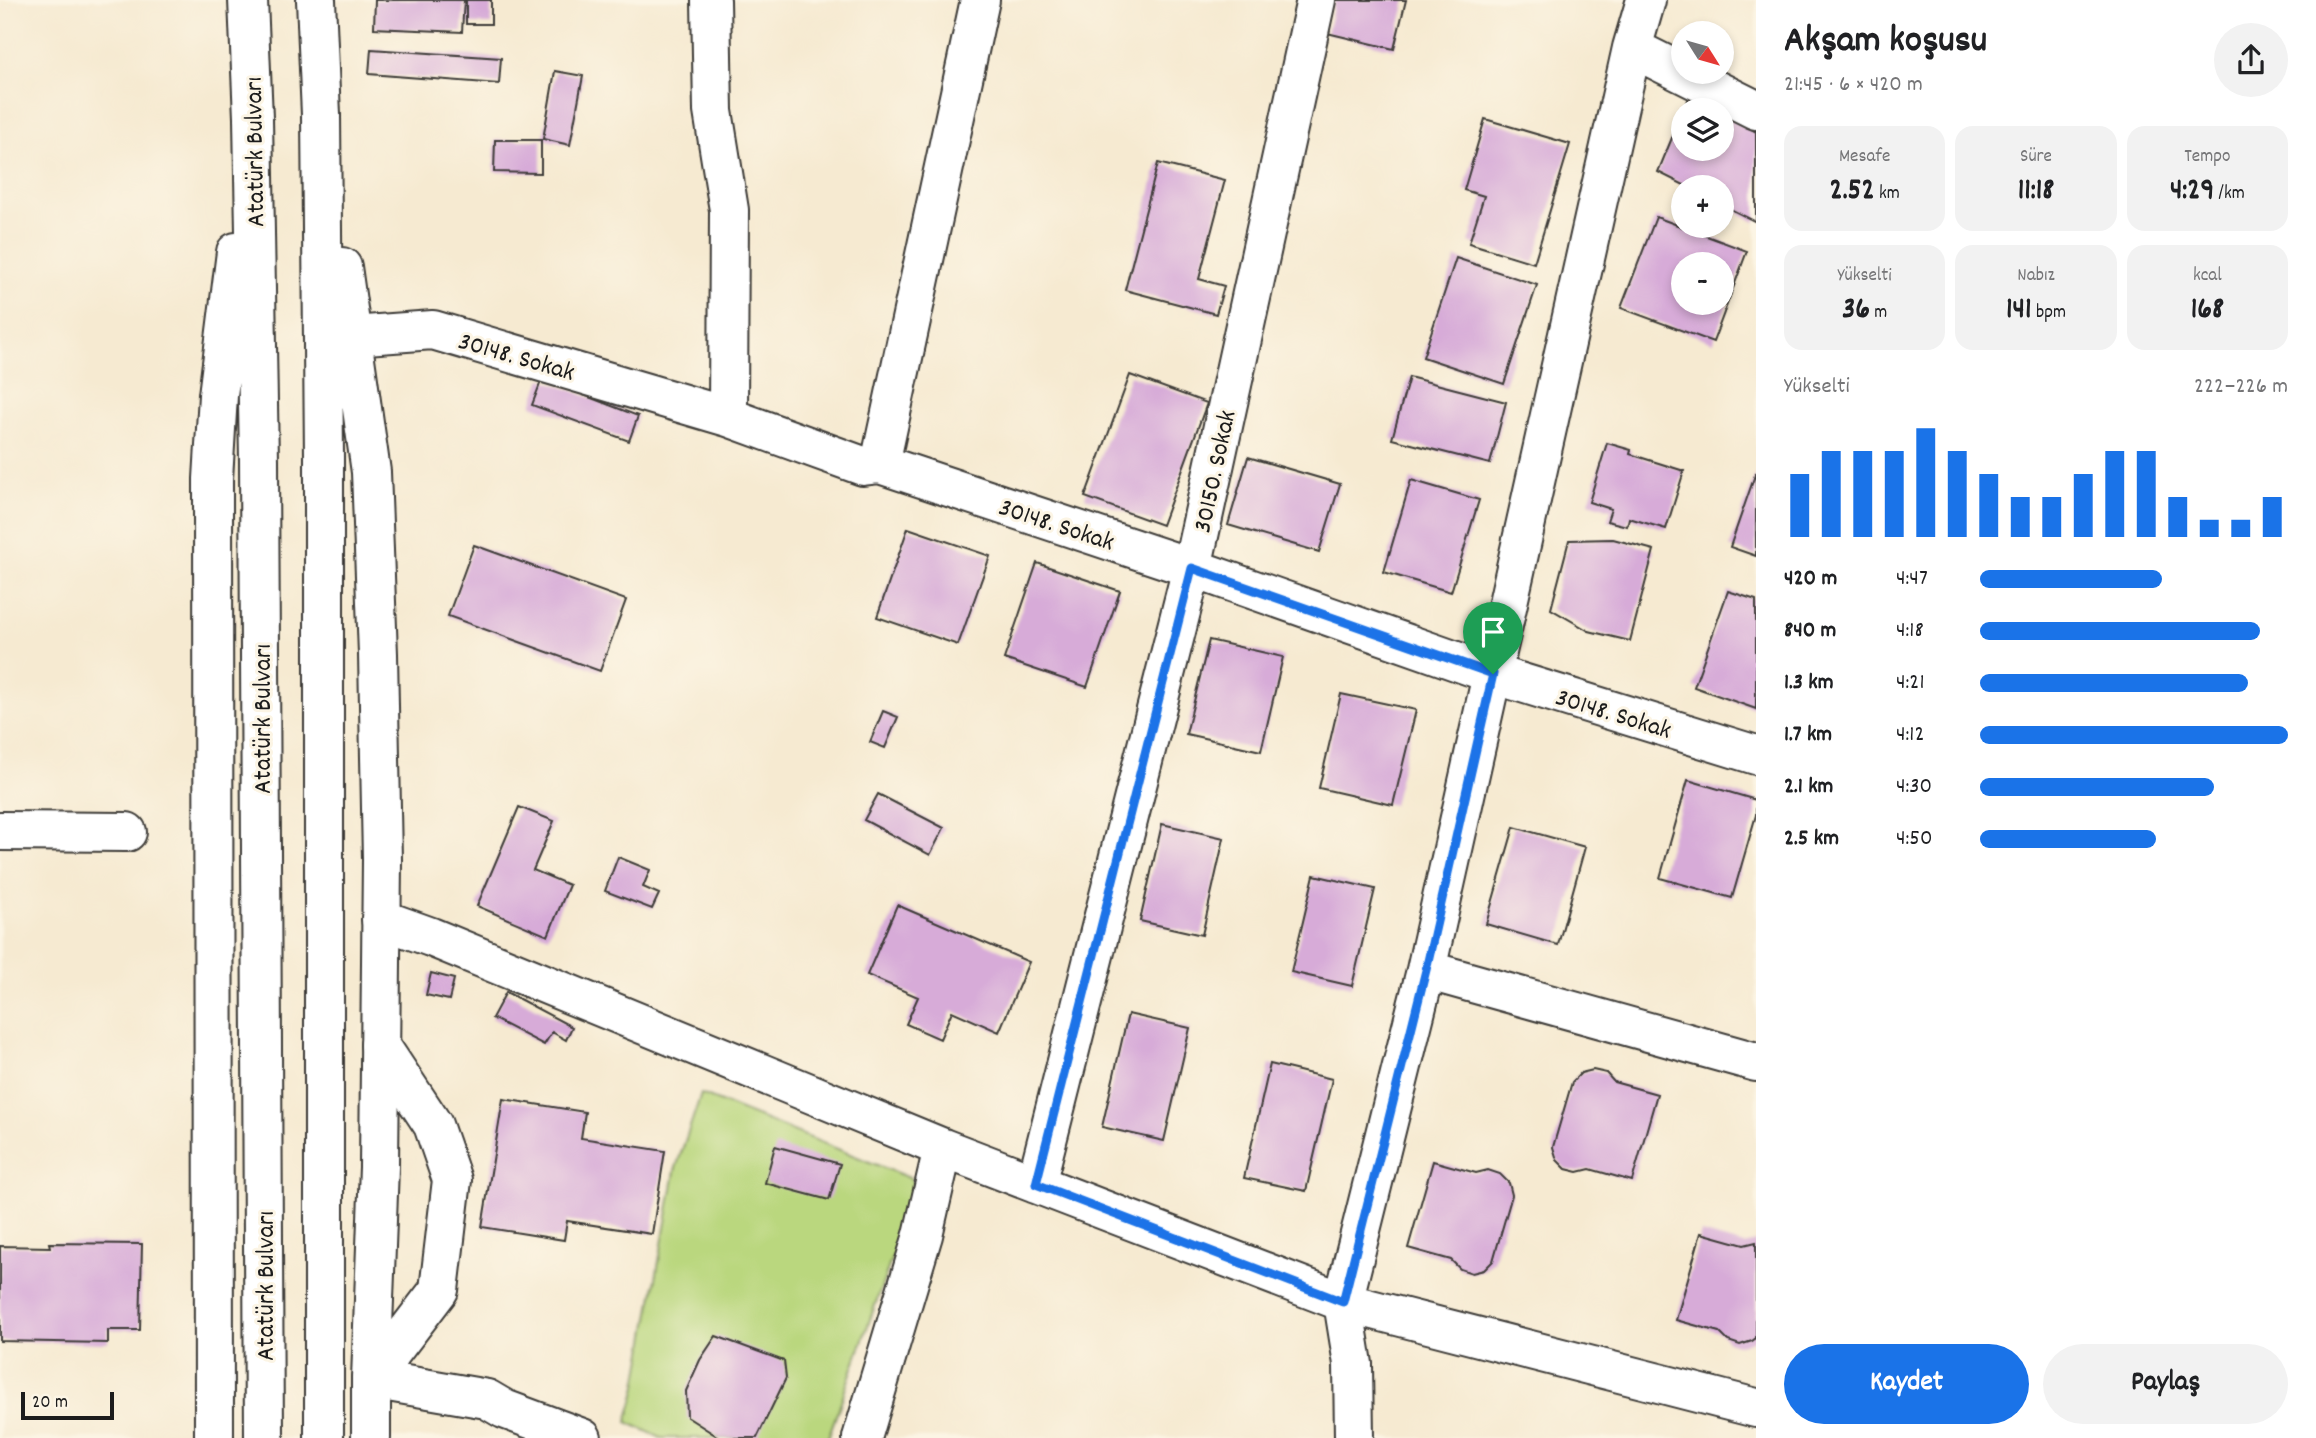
<!DOCTYPE html>
<html lang="tr">
<head>
<meta charset="utf-8">
<style>
  body { margin:0; font-family:Dekko,sans-serif; background:#f2f2f2; color:#202124; height:100vh; display:flex; flex-direction:column; font-size:26px; white-space:nowrap }
  * { box-sizing:border-box; margin:0 }
  p { font-size:23px; color:#757577 }
  .icon { flex:none; width:38px; height:38px; fill:none; stroke:currentColor; stroke-width:2; stroke-linecap:round; stroke-linejoin:round }
  .map { position:relative; flex:1; overflow:hidden }
  .panel { display:flex; flex-direction:column; background:#fff; width:560px }
  .panel>* { flex:none }
  .needle { width:46px; rotate:127deg }
  .controls { position:absolute; left:1671px; top:21px; display:grid; gap:14px }
  .controls a { display:grid; place-items:center; width:63px; height:63px; border-radius:50%; background:#fff; box-shadow:0 4px 10px #0003; font-size:35px }
  .scale { position:absolute; left:21px; bottom:18px; width:93px; box-sizing:border-box; padding-left:7px; border:4px solid #1c1c1c; border-top:0; font-size:19px; line-height:24px; white-space:nowrap; color:#1c1c1c; -webkit-text-stroke:5px #fcf5e5; paint-order:stroke }
  .pin { position:absolute; display:grid; place-items:center; width:60px; height:60px; color:#fff; margin:-72px -30px; border-radius:50% 50% 50% 0; rotate:-45deg; box-shadow:0 0 7px #0007 }
  .pin .icon { rotate:45deg }
  .round { display:grid; place-items:center; flex:none; width:74px; height:74px; border-radius:37px; background:#f2f2f2 }
  .overview { display:flex; align-items:center; justify-content:space-between; height:119px; padding:0 28px }
  h1 { font-size:38px; font-weight:800; line-height:52px }
  .stats { display:grid; grid-template-columns:repeat(3,1fr); gap:10px; height:119px; padding:7px 28px }
  .stats div { display:grid; align-content:center; border-radius:18px; background:#f2f2f2; text-align:center }
  .stats b { font-size:30px; font-weight:800 }
  .stats small { font-size:19px; font-weight:400 }
  .stats p { font-size:19px }
  .chart { height:196px; padding:14px 28px }
  .chart p { display:flex; justify-content:space-between }
  .chart svg { width:100%; height:126px; margin-top:7px; stroke:#1a73e8; stroke-width:6 }
  .button { display:flex; gap:14px; margin-top:auto; padding:14px 28px }
  .button a { flex:1; height:80px; border-radius:42px; background:#1a73e8; color:#fff; font-size:28px; font-weight:800; line-height:80px; text-align:center }
  .button a+a { background:#f2f2f2; color:#202124 }
  ul { padding:0 28px; list-style:none; font-size:23px }
  li { display:grid; grid-template-columns:112px 84px 1fr; align-items:center; height:52px }
  li i { height:18px; border-radius:9px; background:#1a73e8 }
  main { display:flex; flex:1; min-height:0 }
  .map>svg:first-child { display:block }
</style>
</head>
<body>
<main>
<div class="map">
<svg width="1756" height="1438" viewBox="0 0 1756 1438">
  <rect width="100%" height="100%" fill="#fcf5e5"/>
  <filter id="ink" filterUnits="userSpaceOnUse"><feTurbulence type="fractalNoise" baseFrequency=".0143" numOctaves="2"/><feDisplacementMap in="SourceGraphic" scale="14" xChannelSelector="R" yChannelSelector="G"/><feConvolveMatrix kernelMatrix="1 2 1 2 8 2 1 2 1" color-interpolation-filters="sRGB"/></filter>
  <filter id="wash" filterUnits="userSpaceOnUse"><feTurbulence type="fractalNoise" baseFrequency=".00686" numOctaves="4" result="noise"/><feDisplacementMap in="SourceGraphic" scale="28" xChannelSelector="R" yChannelSelector="G"/><feGaussianBlur stdDeviation="1.57" result="paint"/><feColorMatrix in="noise" values="0 0 0 0 0 0 0 0 0 0 0 0 0 0 0 0 0 1.4 0 .05"/><feComposite in="paint" operator="in"/></filter>
  <g filter="url(#wash)">
    <rect width="100%" height="100%" fill="#f6ead1"/>
    <path fill="#bad77e" stroke="#6b7a4d" stroke-width="2" d="M701,1094L912,1179V1201L828,1438H661L627,1422L636,1391L675,1171Z"/>
    <g id="blocks">
      <path fill="#d7abd8" fill-rule="evenodd" d="M375,0H464L462,32L374,28Z
        M466,0H491V24H466Z
        M1335,0H1406L1394,49L1327,33Z
        M371,49L501,58L499,84L369,74Z
        M555,71L583,76L570,145L543,139Z
        M1690,95L1717,110H1684Z
        M1683,111L1684,149H1722V113L1756,132V222L1722,205V187H1688L1658,172Z
        M1485,119L1570,144L1534,263L1469,243L1484,196L1464,190Z
        M495,140H541V173L494,172Z
        M1158,163L1225,180L1199,279L1224,286L1216,314L1125,290Z
        M1656,217L1747,251L1713,342L1621,308ZM1684,264H1722V303H1684Z
        M1456,258L1537,285L1504,384L1423,357Z
        M1130,375L1207,403L1162,525L1085,497Z
        M1409,377L1506,402L1490,464L1392,439Z
        M542,379L638,416L629,441L532,405Z
        M1607,443L1631,450L1630,454L1684,471L1666,529L1629,518L1627,526L1607,521L1611,509L1589,502Z
        M1248,457L1340,484L1319,552L1228,525Z
        M1756,472V556L1730,547Z
        M1411,480L1479,500L1451,592L1384,572Z
        M908,528L990,556L958,645L877,617Z
        M1613,539L1654,550L1630,641L1589,631L1551,609L1569,540Z
        M474,545L626,600L600,671L448,616Z
        M1037,563L1120,591L1087,687L1004,659Z
        M1728,591L1756,600V709L1694,687Z
        M1209,640L1283,657L1261,751L1186,734Z
        M1341,694L1416,710L1393,805L1319,788Z
        M883,711L898,717L885,748L870,742Z
        M1688,780L1756,800V815L1732,898L1660,878Z
        M878,794L944,828L930,855L864,820Z
        M519,807L554,821L533,870L569,885L548,936L477,906Z
        M1162,824L1224,838L1202,935L1140,921Z
        M1514,827L1585,847L1558,945L1486,924Z
        M618,857L650,870L643,887L659,894L652,909L605,891Z
        M1314,875L1375,889L1352,986L1291,972Z
        M897,905L1029,962L999,1032L952,1011L940,1039L906,1024L918,997L867,975Z
        M431,973L454,979L449,1000L426,995Z
        M506,992L572,1027L566,1040L552,1032L544,1045L492,1018Z
        M1128,1014L1190,1028L1164,1141L1102,1127Z
        M1270,1064L1332,1079L1306,1191L1244,1178Z
        M1593,1070L1606,1073L1614,1082L1657,1094L1632,1181L1590,1169L1578,1172L1566,1169L1557,1160L1553,1147L1572,1082L1581,1073Z
        M503,1099L585,1112L581,1138L665,1151L652,1234L567,1221L564,1240L482,1227Z
        M775,1146L840,1164L829,1200L765,1183Z
        M1433,1161L1476,1173L1488,1170L1500,1174L1509,1183L1512,1195L1493,1261L1484,1270L1472,1273L1460,1269L1451,1260L1408,1248Z
        M1701,1233L1744,1245L1756,1242V1338L1752,1341L1740,1345L1728,1341L1719,1332L1676,1320Z
        M49,1243L142,1244L140,1330H108V1343L0,1341V1246L50,1247Z
        M716,1336L784,1361L786,1378L757,1438H720L687,1417L686,1391L700,1360Z"/>
    </g>
  </g>
  <g filter="url(#ink)">
    <use href="#blocks" fill-opacity="0" stroke="#3d3b37" stroke-width="2"/>
    <g fill="none" stroke-linecap="round" stroke-linejoin="round">
      <defs>
        <path id="minor" d="M711,0L713,111L729,210L728,417
          M1632,48L1756,110
          M352,336L433,330L728,417L863,466L880,464L1192,568L1493,674L1756,755
          M880,464L980,0
          M0,831L127,832
          M381,919L431,937L943,1148L1343,1302L1756,1408
          M1426,970L1756,1062
          M380,1045L433,1125L452,1180L439,1290L371,1379L487,1399L504,1409L582,1438
          M1036,1184L1192,568L1316,0
          M862,1438L923,1235L943,1148
          M1354,1438L1353,1364L1343,1302L1426,970L1632,48L1646,0"/>
        <path id="highway" d="M248,0L253,118L259,460L264,1438
          M316,0L321,115L324,457V1438
          M342,267L371,472L378,654L382,860L379,1167L371,1379V1438
          M214,1438L213,479L218,395L236,252"/>
      </defs>
      <use href="#minor" stroke="#3d3b37" stroke-width="42"/>
      <use href="#highway" stroke="#3d3b37" stroke-width="42"/>
      <use href="#minor" stroke="#fff" stroke-width="38"/>
      <use href="#highway" stroke="#fff" stroke-width="38"/>
    </g>
  </g>
  <g fill="none" stroke-linecap="round" stroke-linejoin="round" filter="url(#ink)">
    <defs>
      <path id="route" d="M1192,568L1493,674L1426,970L1343,1302L1036,1184Z"/>
    </defs>
    <use href="#route" stroke="#fff" stroke-width="14"/>
    <use href="#route" stroke="#1a73e8" stroke-width="9"/>
  </g>
  <g text-anchor="middle" stroke-width="6" stroke-linejoin="round" paint-order="stroke">
    <g font-size="26" fill="#1c1c1c" stroke="#fcf5e5">
      <text transform="translate(253 152) rotate(-91)" y="9">Atatürk Bulvarı</text>
      <text transform="translate(517 355) rotate(16)" y="9">30148. Sokak</text>
      <text transform="translate(1213 471) rotate(-78)" y="9">30150. Sokak</text>
      <text transform="translate(1057 523) rotate(18)" y="9">30148. Sokak</text>
      <text transform="translate(1614 712) rotate(17)" y="9">30148. Sokak</text>
      <text transform="translate(261 719) rotate(-90)" y="9">Atatürk Bulvarı</text>
      <text transform="translate(264 1286) rotate(-90)" y="9">Atatürk Bulvarı</text>
    </g>
  </g>
</svg>
<div class="controls">
<a><svg class="needle" viewBox="-14 -14 28 28"><path d="M0-13l5 13h-10z" fill="#e53935"/><path d="M0 13l5-13h-10z" fill="#757577"/></svg></a>
<a><svg class="icon" aria-label="layers" viewBox="0 0 24 24"><path d="M12 4l9 5-9 5-9-5zM3 14l9 5 9-5"/></svg></a>
<a>+</a>
<a>−</a>
</div>
<div class="scale">20 m</div>
<div class="pin" style="left:1493px;top:674px;background:#1e9e55"><svg class="icon" aria-label="arrive" viewBox="0 0 24 24"><path d="M6 21V4h12l-3 4 3 4H6"/></svg></div>
</div>
<section class="panel">
<div class="overview"><div><h1>Akşam koşusu</h1><p>21:45 · 6 × 420 m</p></div><a class="round"><svg class="icon" aria-label="share" viewBox="0 0 24 24"><path d="M12 15V3M7 8l5-5 5 5M5 13v7h14v-7"/></svg></a></div>
<div class="stats">
<div><p>Mesafe</p><b>2.52<small> km</small></b></div>
<div><p>Süre</p><b>11:18</b></div>
<div><p>Tempo</p><b>4:29<small> /km</small></b></div>
</div>
<div class="stats">
<div><p>Yükselti</p><b>36<small> m</small></b></div>
<div><p>Nabız</p><b>141<small> bpm</small></b></div>
<div><p>kcal</p><b>168</b></div>
</div>
<div class="chart"><p><span>Yükselti</span>222–226 m</p>
<svg viewBox="0 0 160 44" preserveAspectRatio="none"><path d="M5 44V22M15 44V14M25 44V14M35 44V14M45 44V6M55 44V14M65 44V22M75 44V30M85 44V30M95 44V22M105 44V14M115 44V14M125 44V30M135 44V38M145 44V38M155 44V30"/></svg>
</div>
<ul>
<li><b>420 m</b>4:47<i style="width:59%"></i></li>
<li><b>840 m</b>4:18<i style="width:91%"></i></li>
<li><b>1.3 km</b>4:21<i style="width:87%"></i></li>
<li><b>1.7 km</b>4:12<i style="width:100%"></i></li>
<li><b>2.1 km</b>4:30<i style="width:76%"></i></li>
<li><b>2.5 km</b>4:50<i style="width:57%"></i></li>
</ul>
<div class="button"><a>Kaydet</a><a>Paylaş</a></div>
</section>
</main>
</body>
</html>
